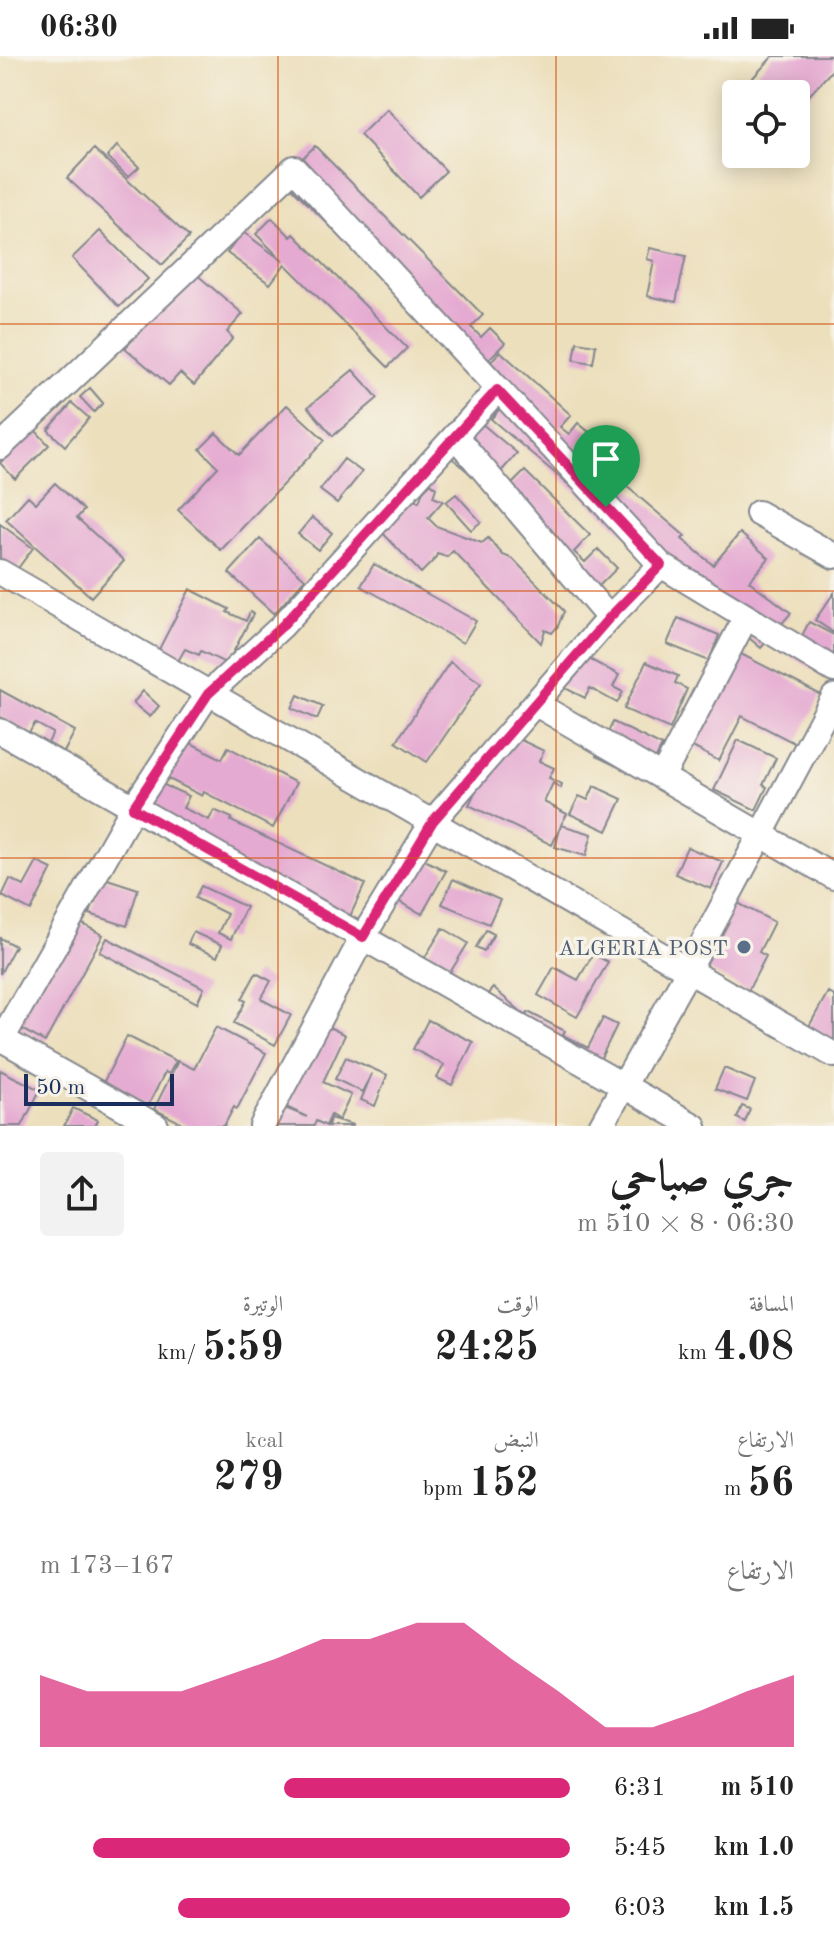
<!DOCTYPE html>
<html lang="ar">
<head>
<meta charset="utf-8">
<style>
  body { margin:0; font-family:"Old Standard TT",Amiri,serif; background:#f2f2f2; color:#222; direction:rtl; height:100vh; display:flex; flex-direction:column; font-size:30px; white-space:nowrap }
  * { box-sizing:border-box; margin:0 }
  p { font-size:26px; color:#767676 }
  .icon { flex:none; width:44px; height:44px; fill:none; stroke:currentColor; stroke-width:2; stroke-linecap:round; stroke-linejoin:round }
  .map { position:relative; height:1070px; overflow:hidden; direction:ltr }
  .sheet { display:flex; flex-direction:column; background:#fff; flex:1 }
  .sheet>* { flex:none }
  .tools { position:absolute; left:722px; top:24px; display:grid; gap:16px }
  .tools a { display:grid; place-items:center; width:88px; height:88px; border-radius:8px; background:#fff; box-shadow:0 4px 20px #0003; font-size:40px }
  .scale { position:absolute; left:24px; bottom:20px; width:150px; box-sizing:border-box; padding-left:8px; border:4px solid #1b2f5e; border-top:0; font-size:22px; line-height:28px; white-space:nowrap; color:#1b2f5e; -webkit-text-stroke:6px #f7f3e8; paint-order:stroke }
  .pin { position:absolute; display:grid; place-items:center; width:68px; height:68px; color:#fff; margin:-82px -34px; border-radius:50% 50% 50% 0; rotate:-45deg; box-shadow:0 0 8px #0007 }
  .pin .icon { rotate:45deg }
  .round { display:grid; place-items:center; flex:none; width:84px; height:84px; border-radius:8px; background:#f2f2f2 }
  .overview { display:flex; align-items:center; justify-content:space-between; height:136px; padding:0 40px }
  h1 { font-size:44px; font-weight:600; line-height:60px }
  .stats { display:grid; grid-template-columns:repeat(3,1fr); gap:12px; height:136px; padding:8px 40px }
  .stats div { display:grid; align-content:center }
  .stats b { font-size:40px; font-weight:600 }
  .stats small { font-size:22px; font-weight:400 }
  .stats p { font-size:22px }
  .chart { height:224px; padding:16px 40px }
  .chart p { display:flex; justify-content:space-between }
  .chart svg { width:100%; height:144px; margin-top:8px; fill:#db2777; opacity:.7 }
  ul { padding:0 40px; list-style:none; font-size:26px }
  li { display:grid; grid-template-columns:128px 96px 1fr; align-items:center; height:60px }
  li i { height:20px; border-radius:10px; background:#db2777 }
  .status { display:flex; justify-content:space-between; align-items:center; height:56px; padding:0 40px; background:#fff; direction:ltr }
  .status svg { height:22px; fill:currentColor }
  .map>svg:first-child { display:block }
</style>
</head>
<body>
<div class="status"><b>06:30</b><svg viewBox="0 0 49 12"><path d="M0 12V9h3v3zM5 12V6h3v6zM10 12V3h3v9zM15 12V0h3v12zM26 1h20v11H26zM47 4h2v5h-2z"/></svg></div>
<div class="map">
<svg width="834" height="1070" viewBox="0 0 834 1070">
  <rect width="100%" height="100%" fill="#f7f3e8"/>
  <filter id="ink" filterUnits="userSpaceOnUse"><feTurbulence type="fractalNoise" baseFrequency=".0125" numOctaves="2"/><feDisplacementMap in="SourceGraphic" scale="16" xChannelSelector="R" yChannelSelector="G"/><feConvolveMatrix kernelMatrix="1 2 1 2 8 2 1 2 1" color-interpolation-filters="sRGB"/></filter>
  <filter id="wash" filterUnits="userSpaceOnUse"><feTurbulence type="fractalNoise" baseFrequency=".006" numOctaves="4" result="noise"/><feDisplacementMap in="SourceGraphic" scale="32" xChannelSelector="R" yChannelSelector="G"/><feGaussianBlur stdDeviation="1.8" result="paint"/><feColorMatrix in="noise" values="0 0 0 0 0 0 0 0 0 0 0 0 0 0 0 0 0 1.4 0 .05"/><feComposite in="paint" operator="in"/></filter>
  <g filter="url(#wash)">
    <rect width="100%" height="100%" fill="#ecdfbc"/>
    <g id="blocks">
      <path fill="#e5aad2" d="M773,0H834V12L796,54V38H762L749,26Z
        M387,53L446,115L419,141L360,79Z
        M117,90L139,111L128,121L107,101Z
        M315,90L483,259L471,271L481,281L490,272L505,287L476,316L282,122Z
        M94,93L189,181L162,209L67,122Z
        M272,162L291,181L294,178L407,292L388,311L285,208L270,228L227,197L243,176L283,205L256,178Z
        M100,175L148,223L119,251L72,202Z
        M650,192L686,200L676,246L647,240L654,205L647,203Z
        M188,211L243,258L227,276L233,282L194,329L180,317L169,329L125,292L139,277L135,273Z
        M577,286L596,289L593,307L574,304Z
        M500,295L571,359L560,371L569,378L578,367L589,376L578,389L685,480L682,483L713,509L740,477L769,502L749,525L791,557L761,592L491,363L513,337L485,313Z
        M353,314L378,342L333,380L308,351Z
        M90,332L103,347L94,356L80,341Z
        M72,347L89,362L65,390L48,374Z
        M287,349L325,384L221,494L178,454L218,411L200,393L216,377L239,399Z
        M469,357L517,397L487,432L440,392Z
        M34,373L49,389L15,423L0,407Z
        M344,403L362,416L337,447L320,434Z
        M525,415L590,479L574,496L585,506L598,493L617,512L590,539L495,445Z
        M55,427L84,454L77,462L124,505L91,541L6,464L28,440L36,447Z
        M431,427L436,432L433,441L443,445L428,462L436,470L482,487L488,482L503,499L513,503L564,555L558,570L552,577L545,574L541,587L453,495L447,501L437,498L435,503L421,517L378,472L408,442L419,446L423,435Z
        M456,438L481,466L471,474L446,446Z
        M312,461L332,477L318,494L298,478Z
        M0,468L33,492L13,519L0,510Z
        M260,483L305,523L274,558L229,517Z
        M374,508L476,565L463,587L361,530Z
        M190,533L229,553L227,556L246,565L250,556L253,558L227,608L201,595L199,599L185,593L177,607L157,597Z
        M834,537V577L815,564Z
        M678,562L719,579L709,605L667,588Z
        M809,566L834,579V624L791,601Z
        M731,593L821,639L796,688L742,660L719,705L683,686Z
        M576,596L619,619L613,631L623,636L617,647L590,632L585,642L559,629Z
        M450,606L481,627L427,706L396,686Z
        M646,606L678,620L675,627L687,633L670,673L624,653Z
        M0,634L75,675L64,696L48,687L53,677L35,667L29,677L0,661Z
        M143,635L159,650L150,661L133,647Z
        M298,639L323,650L317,663L292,652Z
        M613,666L662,690L645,724L596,700Z
        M504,676L544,695L539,705L554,712L549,722L562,728L561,732L553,727L544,746L567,758L561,769L592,778L586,800L555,791L561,770L552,789L469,749Z
        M179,681L222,703L228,691L296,727L273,772L204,736L202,740L159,718Z
        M738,684L776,702L763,729L767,731L756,754L714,734Z
        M148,722L189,740L183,752L209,764L214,754L232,762L231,765L365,828L346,869L131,757Z
        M594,730L622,743L607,775L570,758L579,740L588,744Z
        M687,791L723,806L711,833L675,818Z
        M419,801L446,815L422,858L396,844Z
        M37,806L52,813L31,855L2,840L10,823L24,830Z
        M101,821L138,833L127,870L90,858Z
        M453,823L500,844L489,868L442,848Z
        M201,830L246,851L231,883L218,877L227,858L195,842Z
        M734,845L774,866L759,896L766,900L748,935L700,910Z
        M70,861L103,879L45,986L12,968Z
        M443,872L468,887L448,920L417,914Z
        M486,874L494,878L484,895L476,891Z
        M193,876L222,889L217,901L188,888Z
        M0,882L15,890L0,918Z
        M107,882L204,932L197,947L100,896Z
        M593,898L608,906L577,961L538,939L554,911L578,924Z
        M256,917L271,925L261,943L291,959L275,989L234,967L246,945L242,943Z
        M493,932L525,959L516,970L483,943Z
        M828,936L834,940V989L807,974Z
        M528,956L565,975L563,979L588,992L603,962L617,969L597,1010L520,972Z
        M428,964L473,986L452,1029L437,1022L444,1009L413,993Z
        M321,967L345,979L323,1026L351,1039L339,1064L331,1059L326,1070L316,1065L314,1070H262L273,1047L307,1061L282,1049Z
        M216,971L266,997L237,1053L234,1051L224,1070H187L154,1053L178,1005L194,1013Z
        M127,980L176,1005L169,1018L165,1016L148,1050L103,1027Z
        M346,1001L387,1019L375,1050L361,1044L372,1017L362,1036L335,1023Z
        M724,1012L755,1025L747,1045L715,1033Z
        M0,1014L40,1034L22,1070H0Z
        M742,1050L750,1053L745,1066L737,1062Z
        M73,1052L98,1064L95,1070H64Z
        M330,1062L353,1069V1070H328Z"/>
    </g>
  </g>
  <g filter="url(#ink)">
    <use href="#blocks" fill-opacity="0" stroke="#84878d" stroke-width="2"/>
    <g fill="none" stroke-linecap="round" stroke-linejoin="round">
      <defs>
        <path id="minor" d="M455,380L609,562
          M0,391L294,112L661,509L834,614
          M758,457L834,500
          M0,516L834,999
          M536,648L834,821
          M0,675L694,1070
          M662,721L746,561
          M0,982L156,1070
          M2,983L133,752L208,638L282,570L497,334
          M262,1070L363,881L433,765L609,562L661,509
          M601,1070L688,915L834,641"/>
      </defs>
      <use href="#minor" stroke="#84878d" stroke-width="28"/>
      <use href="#minor" stroke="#fff" stroke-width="24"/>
    </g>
  </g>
  <g fill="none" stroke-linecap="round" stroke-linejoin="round" filter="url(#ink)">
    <defs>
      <path id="route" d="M497,334L661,509L609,562L433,765L363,881L133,752L208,638L282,570Z"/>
    </defs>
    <use href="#route" stroke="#fff" stroke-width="16"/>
    <use href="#route" stroke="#db2777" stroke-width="10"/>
  </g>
  <path fill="none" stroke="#d45514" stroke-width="2" stroke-opacity="0.55" d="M278,0V1070M556,0V1070M0,268H834M0,535H834M0,802H834"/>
  <circle fill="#5c6f8a" stroke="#f7f3e8" stroke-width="3" cx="744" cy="891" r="8"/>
  <g text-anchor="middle" stroke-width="7" stroke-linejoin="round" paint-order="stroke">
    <g font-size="22" fill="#4e5e75" stroke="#f7f3e8" text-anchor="end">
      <text x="728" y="899">ALGERIA POST</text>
    </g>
  </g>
</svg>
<div class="tools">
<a><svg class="icon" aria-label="locate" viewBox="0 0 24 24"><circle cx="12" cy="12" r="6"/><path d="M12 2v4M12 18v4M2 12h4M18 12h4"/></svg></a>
</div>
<div class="scale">50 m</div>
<div class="pin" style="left:606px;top:451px;background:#1e9e55"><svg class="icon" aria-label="arrive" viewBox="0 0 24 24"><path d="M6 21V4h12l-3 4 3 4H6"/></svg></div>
</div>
<section class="sheet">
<div class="overview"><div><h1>جري صباحي</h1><p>06:30 · 8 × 510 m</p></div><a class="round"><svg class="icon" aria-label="share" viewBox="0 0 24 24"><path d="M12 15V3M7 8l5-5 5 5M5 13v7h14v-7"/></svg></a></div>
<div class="stats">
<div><p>المسافة</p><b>4.08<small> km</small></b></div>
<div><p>الوقت</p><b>24:25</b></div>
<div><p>الوتيرة</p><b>5:59<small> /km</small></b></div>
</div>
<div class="stats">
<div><p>الارتفاع</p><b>56<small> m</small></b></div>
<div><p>النبض</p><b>152<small> bpm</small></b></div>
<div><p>kcal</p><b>279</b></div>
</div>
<div class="chart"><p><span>الارتفاع</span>167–173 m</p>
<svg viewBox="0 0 160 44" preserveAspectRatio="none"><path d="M0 44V22L10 27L20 27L30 27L40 22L50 17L60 11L70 11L80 6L90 6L100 17L110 27L120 38L130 38L140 33L150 27L160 22V44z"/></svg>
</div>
<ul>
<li><b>510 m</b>6:31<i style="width:54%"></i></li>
<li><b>1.0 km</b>5:45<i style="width:90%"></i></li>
<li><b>1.5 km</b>6:03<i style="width:74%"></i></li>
</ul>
</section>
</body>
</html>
